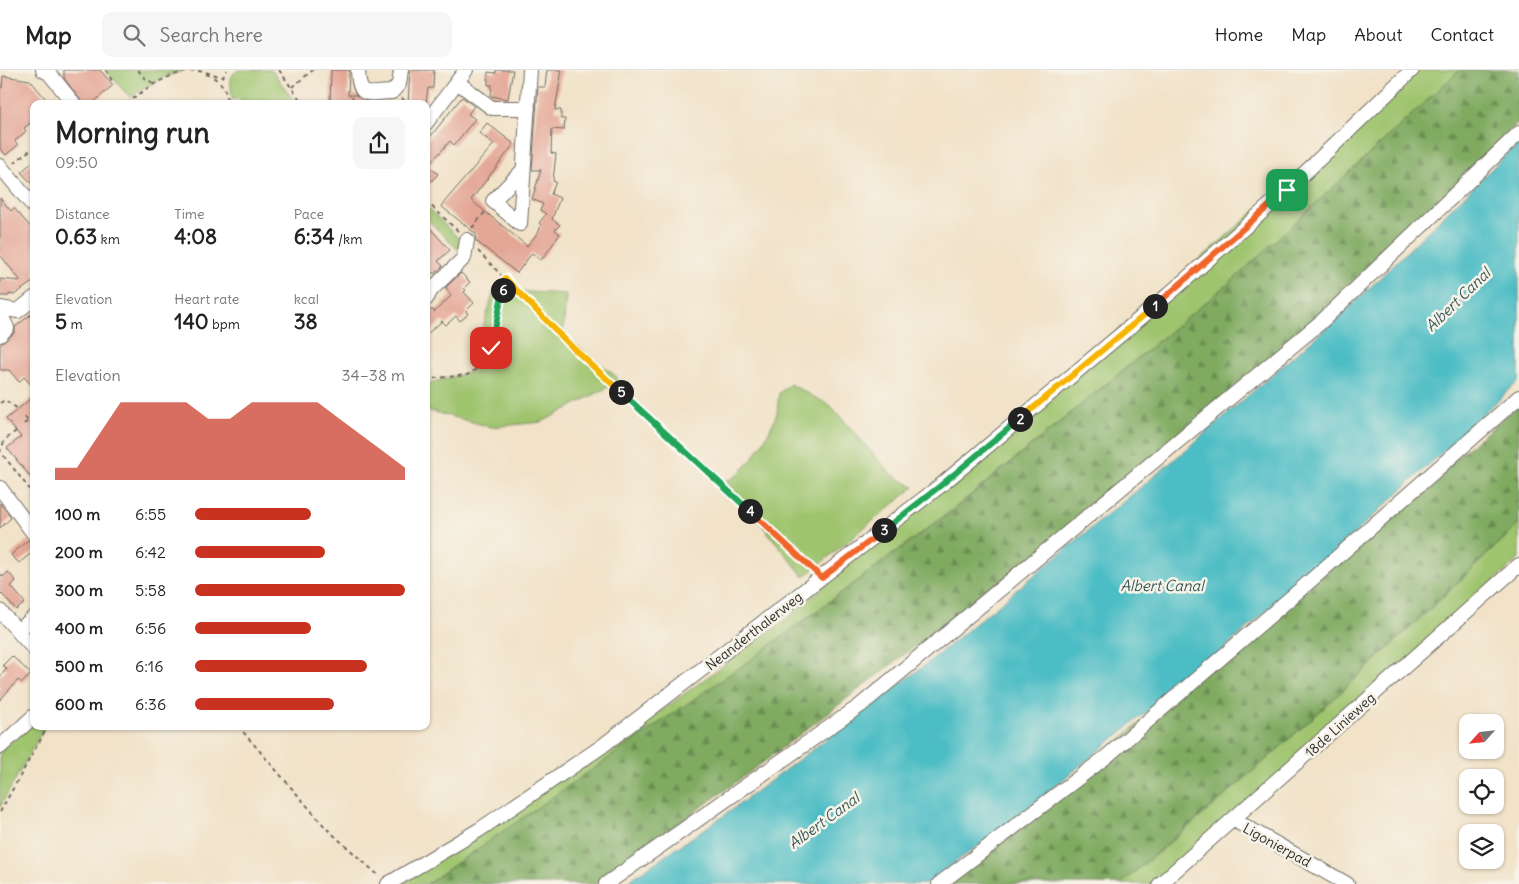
<!DOCTYPE html>
<html lang="en">
<head>
<meta charset="utf-8">
<style>
  body { margin:0; font-family:Delius,sans-serif; background:#f6f6f6; color:#222; height:100vh; display:flex; flex-direction:column; font-size:19px; white-space:nowrap }
  * { box-sizing:border-box; margin:0 }
  p { font-size:16px; color:#767676 }
  .icon { flex:none; width:28px; height:28px; fill:none; stroke:currentColor; stroke-width:2; stroke-linecap:round; stroke-linejoin:round }
  .map { position:relative; flex:1; overflow:hidden }
  .side { position:absolute; left:30px; top:30px; width:400px; height:630px; display:flex; flex-direction:column; background:#fff; border-radius:10px; box-shadow:0 1px 4px #0004 }
  .side>* { flex:none }
  .needle { width:32px; rotate:243deg }
  .buttons { position:absolute; left:1459px; top:644px; display:grid; gap:10px }
  .buttons a { display:grid; place-items:center; width:45px; height:45px; border-radius:10px; background:#fff; box-shadow:0 1px 4px #0004; font-size:25px }
  .pin { position:absolute; display:grid; place-items:center; width:42px; height:42px; color:#fff; margin:-21px; border-radius:10px; box-shadow:0 2px 8px #0006 }
  .km { position:absolute; width:25px; height:25px; margin:-12px; border-radius:50%; background:#222; color:#fff; font-size:14px; line-height:25px; text-align:center }
  .round { display:grid; place-items:center; flex:none; width:52px; height:52px; border-radius:10px; background:#f6f6f6 }
  .overview { display:flex; align-items:center; justify-content:space-between; height:85px; padding:0 25px }
  h1 { font-size:28px; font-weight:800; line-height:38px }
  .figures { display:grid; grid-template-columns:repeat(3,1fr); gap:8px; height:85px; padding:5px 25px }
  .figures div { display:grid; align-content:center }
  .figures b { font-size:21px; font-weight:800 }
  .figures small { font-size:14px; font-weight:400 }
  .figures p { font-size:14px }
  .chart { height:140px; padding:10px 25px }
  .chart p { display:flex; justify-content:space-between }
  .chart svg { width:100%; height:90px; margin-top:5px; fill:#c8321e; opacity:.7 }
  ul { padding:0 25px; list-style:none; font-size:16px }
  li { display:grid; grid-template-columns:80px 60px 1fr; align-items:center; height:38px }
  li i { height:12px; border-radius:6px; background:#c8321e }
  header { display:flex; align-items:center; gap:30px; box-sizing:border-box; height:70px; padding:0 25px; background:#fff; border-bottom:1px solid #e0e0e0 }
  header strong { font-size:24px }
  nav { display:flex; gap:28px; margin-inline-start:auto; font-size:18px }
  .search { width:350px; height:45px; background:#f6f6f6; display:flex; align-items:center; gap:12px; box-sizing:border-box; padding:0 18px; border-radius:10px; color:#767676; font-size:19px }
  .map>svg:first-child { display:block }
</style>
</head>
<body>
<header>
<strong>Map</strong>
<div class="search"><svg class="icon" aria-label="search" viewBox="0 0 24 24"><circle cx="10" cy="10" r="6"/><path d="M15 15l6 6"/></svg>Search here</div>
<nav><a>Home</a><a>Map</a><a>About</a><a>Contact</a></nav>
</header>
<div class="map">
<svg width="1519" height="814" viewBox="0 0 1519 814">
  <defs>
    <pattern id="forest-firs" width="22" height="20" patternUnits="userSpaceOnUse" patternTransform="scale(1.25)"><rect width="22" height="20" fill="#7faa61"/><path d="M5 1l3.5 6h-7zM16 11l3.5 6h-7z" fill="#688b50"/></pattern>
  </defs>
  <rect width="100%" height="100%" fill="#f7f3e8"/>
  <filter id="ink" filterUnits="userSpaceOnUse"><feTurbulence type="fractalNoise" baseFrequency=".02" numOctaves="2"/><feDisplacementMap in="SourceGraphic" scale="10" xChannelSelector="R" yChannelSelector="G"/><feConvolveMatrix kernelMatrix="1 2 1 2 8 2 1 2 1" color-interpolation-filters="sRGB"/></filter>
  <filter id="wash" filterUnits="userSpaceOnUse"><feTurbulence type="fractalNoise" baseFrequency=".0096" numOctaves="4" result="noise"/><feDisplacementMap in="SourceGraphic" scale="20" xChannelSelector="R" yChannelSelector="G"/><feGaussianBlur stdDeviation="1.12" result="paint"/><feColorMatrix in="noise" values="0 0 0 0 0 0 0 0 0 0 0 0 0 0 0 0 0 1.4 0 .05"/><feComposite in="paint" operator="in"/></filter>
  <g filter="url(#wash)">
    <rect width="100%" height="100%" fill="#f1e2c8"/>
    <path fill="#9fc46e" stroke="#65784c" d="M105,0H185L162,8L130,27Z
      M238,0H272L296,34H242V30L232,29L230,7Z
      M1417,0H1460L1233,210L951,441L749,591L427,814H401L668,636L789,547Z
      M426,136L462,172V184L426,148Z
      M494,220L566,224L563,265L617,307L616,313L542,352L491,357L426,340V314L470,302Z
      M790,314L831,336L891,404L914,417L804,507L726,411C747,405 770,363 777,343C778,336 778,329 779,323Z
      M1519,454V489L1157,814H1120C1259,701 1390,579 1519,454Z
      M34,651V656H45L0,737V682Z"/>
    <path fill="url(#forest-firs)" stroke="#556a46" d="M1460,0H1519V52L1453,117L1301,260L1044,478L769,688L596,814H427L749,591L952,441L1233,210Z
      M1519,335V454L1339,624L1252,702L1120,814H947Z"/>
    <path fill="#4ebdc5" stroke="#3c7478" d="M1519,72V311L1340,477L1219,583L1006,756L925,814H624L729,742L929,592L1181,384L1350,237Z"/>
    <g id="blocks">
      <path fill="#e4a695" d="M64,0H100L113,15L92,34H83L64,8Z
        M331,0H349L348,25H356L370,34H330Z
        M410,0H434L433,18H428L426,34H408Z
        M496,0H513L508,29L491,26L492,15H488V2L496,3Z
        M547,0H562L555,40H561V49H565L564,60L552,59L551,83L556,84L553,111L556,112L551,124L560,128L552,149L560,155L555,160L560,164L543,188L540,190L532,183L517,203L476,171V164L441,136L494,74L479,63L487,53L514,74L471,130L527,176L539,161L541,155L539,153L546,144L540,140L543,134L532,129L541,100H532L538,17H545Z
        M3,6L30,10L50,34H34V50L24,58L26,61L15,71L18,75L6,85L0,79V17L2,18Z
        M462,27L474,36L468,44L475,49L454,75L450,71L428,96L438,104L426,117V72Z
        M34,91V116L21,102Z
        M0,128L11,141L14,138L34,161V211L14,225L9,224V226H0V209L21,211L0,185Z
        M426,154L450,180L438,191L443,196L434,204L426,196Z
        M461,203L470,212L464,218L466,220L464,222L474,233L466,241L468,244L460,251L456,246L446,255L442,251L426,265V244L432,239L434,242L451,226L446,217Z
        M34,242V318L24,307L19,312L9,300H0V275L15,262V257Z
        M34,326V411L7,378L21,367L6,349Z
        M0,433L11,448L0,458Z
        M28,470L34,477V481L19,493L11,485Z
        M8,502L16,511L11,516L25,533L16,540L1,523L0,524V503L3,507Z
        M12,586L31,604L22,613L18,610L0,630V606L7,599L3,595Z"/>
    </g>
  </g>
  <g filter="url(#ink)">
    <use href="#blocks" fill-opacity="0" stroke="#706b62" stroke-width="1"/>
    <g fill="none" stroke-linecap="round" stroke-linejoin="round">
      <defs>
        <path id="minor" d="M43,0L49,3L74,34
          M358,0C359,30 367,23 392,22L399,14L401,0
          M457,12L492,38H528
          M426,53L466,0
          M0,96L34,137
          M523,100L493,131L520,154L530,0
          M426,229L431,220L464,188L467,170
          M0,238L18,241L34,228
          M0,265L7,258L2,247L3,239
          M0,418L34,464
          M0,541L34,579
          M18,561L34,547
          M0,677L34,646
          M1234,750L1347,814
          M388,814L479,760L601,677L940,416L1168,225L1287,120L1412,0
          M606,814L861,635L1321,252L1519,63
          M939,814L1106,687L1309,512L1519,327
          M1160,814L1519,495"/>
      </defs>
      <use href="#minor" stroke="#706b62" stroke-width="16"/>
      <path stroke="#706b62" stroke-width="2" stroke-dasharray="4 4" stroke-linecap="butt" d="M106,0L112,11
        M138,0L145,8L156,15
        M279,0L303,34
        M206,4C221,10 227,18 227,34
        M292,17L313,0
        M402,28L407,34
        M127,34C145,18 171,1 196,1C205,1 214,5 223,7L227,0
        M346,34L353,27
        M14,93L34,77
        M426,131L459,162
        M472,158L485,142
        M478,181L571,277L812,499
        M426,309L467,305L486,293L505,208
        M0,333L5,330L18,339
        M25,347L28,351
        M24,354L34,346
        M16,361L5,370L0,381L34,425
        M238,656L327,759L378,805
        M0,742L48,656"/>
      <use href="#minor" stroke="#fff" stroke-width="14"/>
    </g>
  </g>
  <g fill="none" stroke-linecap="round" stroke-linejoin="round" filter="url(#ink)">
    <defs>
      <path id="split-1" d="M1155,236L1287,120"/>
      <path id="split-2" d="M1020,349L1155,236"/>
      <path id="split-3" d="M884,460L940,416L1020,349"/>
      <path id="split-4" d="M750,441L822,508L884,460"/>
      <path id="split-5" d="M621,322L750,441"/>
      <path id="split-6" d="M503,220L505,208L572,277L621,322"/>
      <path id="split-7" d="M491,278L503,220"/>
    </defs>
    <use href="#split-1" stroke="#fff" stroke-width="10"/>
    <use href="#split-2" stroke="#fff" stroke-width="10"/>
    <use href="#split-3" stroke="#fff" stroke-width="10"/>
    <use href="#split-4" stroke="#fff" stroke-width="10"/>
    <use href="#split-5" stroke="#fff" stroke-width="10"/>
    <use href="#split-6" stroke="#fff" stroke-width="10"/>
    <use href="#split-7" stroke="#fff" stroke-width="10"/>
    <use href="#split-1" stroke="#f0652b" stroke-width="6"/>
    <use href="#split-2" stroke="#f5b400" stroke-width="6"/>
    <use href="#split-3" stroke="#22a559" stroke-width="6"/>
    <use href="#split-4" stroke="#f0652b" stroke-width="6"/>
    <use href="#split-5" stroke="#22a559" stroke-width="6"/>
    <use href="#split-6" stroke="#f5b400" stroke-width="6"/>
    <use href="#split-7" stroke="#22a559" stroke-width="6"/>
  </g>
  <g text-anchor="middle" stroke-width="5" stroke-linejoin="round" paint-order="stroke">
    <g font-size="14" fill="#2b2b2b" stroke="#f7f3e8">
      <text transform="translate(754 561) rotate(-38)" y="5">Neanderthalerweg</text>
      <text transform="translate(1340 655) rotate(-42)" y="5">18de Linieweg</text>
      <text transform="translate(1277 775) rotate(29)" y="5">Ligonierpad</text>
    </g>
    <g font-size="15" font-style="italic" fill="#365759" stroke="#f7f3e8">
      <text transform="translate(1458 230) rotate(-44)" y="5">Albert Canal</text>
      <text x="1162" y="521">Albert Canal</text>
      <text transform="translate(824 751) rotate(-36)" y="5">Albert Canal</text>
    </g>
  </g>
</svg>
<div class="buttons">
<a><svg class="needle" viewBox="-14 -14 28 28"><path d="M0-13l5 13h-10z" fill="#e53935"/><path d="M0 13l5-13h-10z" fill="#767676"/></svg></a>
<a><svg class="icon" aria-label="locate" viewBox="0 0 24 24"><circle cx="12" cy="12" r="6"/><path d="M12 2v4M12 18v4M2 12h4M18 12h4"/></svg></a>
<a><svg class="icon" aria-label="layers" viewBox="0 0 24 24"><path d="M12 4l9 5-9 5-9-5zM3 14l9 5 9-5"/></svg></a>
</div>
<div class="pin" style="left:1287px;top:120px;background:#1e9e55"><svg class="icon" aria-label="arrive" viewBox="0 0 24 24"><path d="M6 21V4h12l-3 4 3 4H6"/></svg></div>
<div class="pin" style="left:491px;top:278px;background:#d93025"><svg class="icon" aria-label="check" viewBox="0 0 24 24"><path d="M5 12l5 5 9-10"/></svg></div>
<b class="km" style="left:1155px;top:236px">1</b>
<b class="km" style="left:1020px;top:349px">2</b>
<b class="km" style="left:884px;top:460px">3</b>
<b class="km" style="left:750px;top:441px">4</b>
<b class="km" style="left:621px;top:322px">5</b>
<b class="km" style="left:503px;top:220px">6</b>
<section class="side">
<div class="overview"><div><h1>Morning run</h1><p>09:50</p></div><a class="round"><svg class="icon" aria-label="share" viewBox="0 0 24 24"><path d="M12 15V3M7 8l5-5 5 5M5 13v7h14v-7"/></svg></a></div>
<div class="figures">
<div><p>Distance</p><b>0.63<small> km</small></b></div>
<div><p>Time</p><b>4:08</b></div>
<div><p>Pace</p><b>6:34<small> /km</small></b></div>
</div>
<div class="figures">
<div><p>Elevation</p><b>5<small> m</small></b></div>
<div><p>Heart rate</p><b>140<small> bpm</small></b></div>
<div><p>kcal</p><b>38</b></div>
</div>
<div class="chart"><p><span>Elevation</span>34–38 m</p>
<svg viewBox="0 0 160 44" preserveAspectRatio="none"><path d="M0 44V38L10 38L20 22L30 6L40 6L50 6L60 6L70 14L80 14L90 6L100 6L110 6L120 6L130 14L140 22L150 30L160 38V44z"/></svg>
</div>
<ul>
<li><b>100 m</b>6:55<i style="width:55%"></i></li>
<li><b>200 m</b>6:42<i style="width:62%"></i></li>
<li><b>300 m</b>5:58<i style="width:100%"></i></li>
<li><b>400 m</b>6:56<i style="width:55%"></i></li>
<li><b>500 m</b>6:16<i style="width:82%"></i></li>
<li><b>600 m</b>6:36<i style="width:66%"></i></li>
</ul>
</section>
</div>
</body>
</html>
